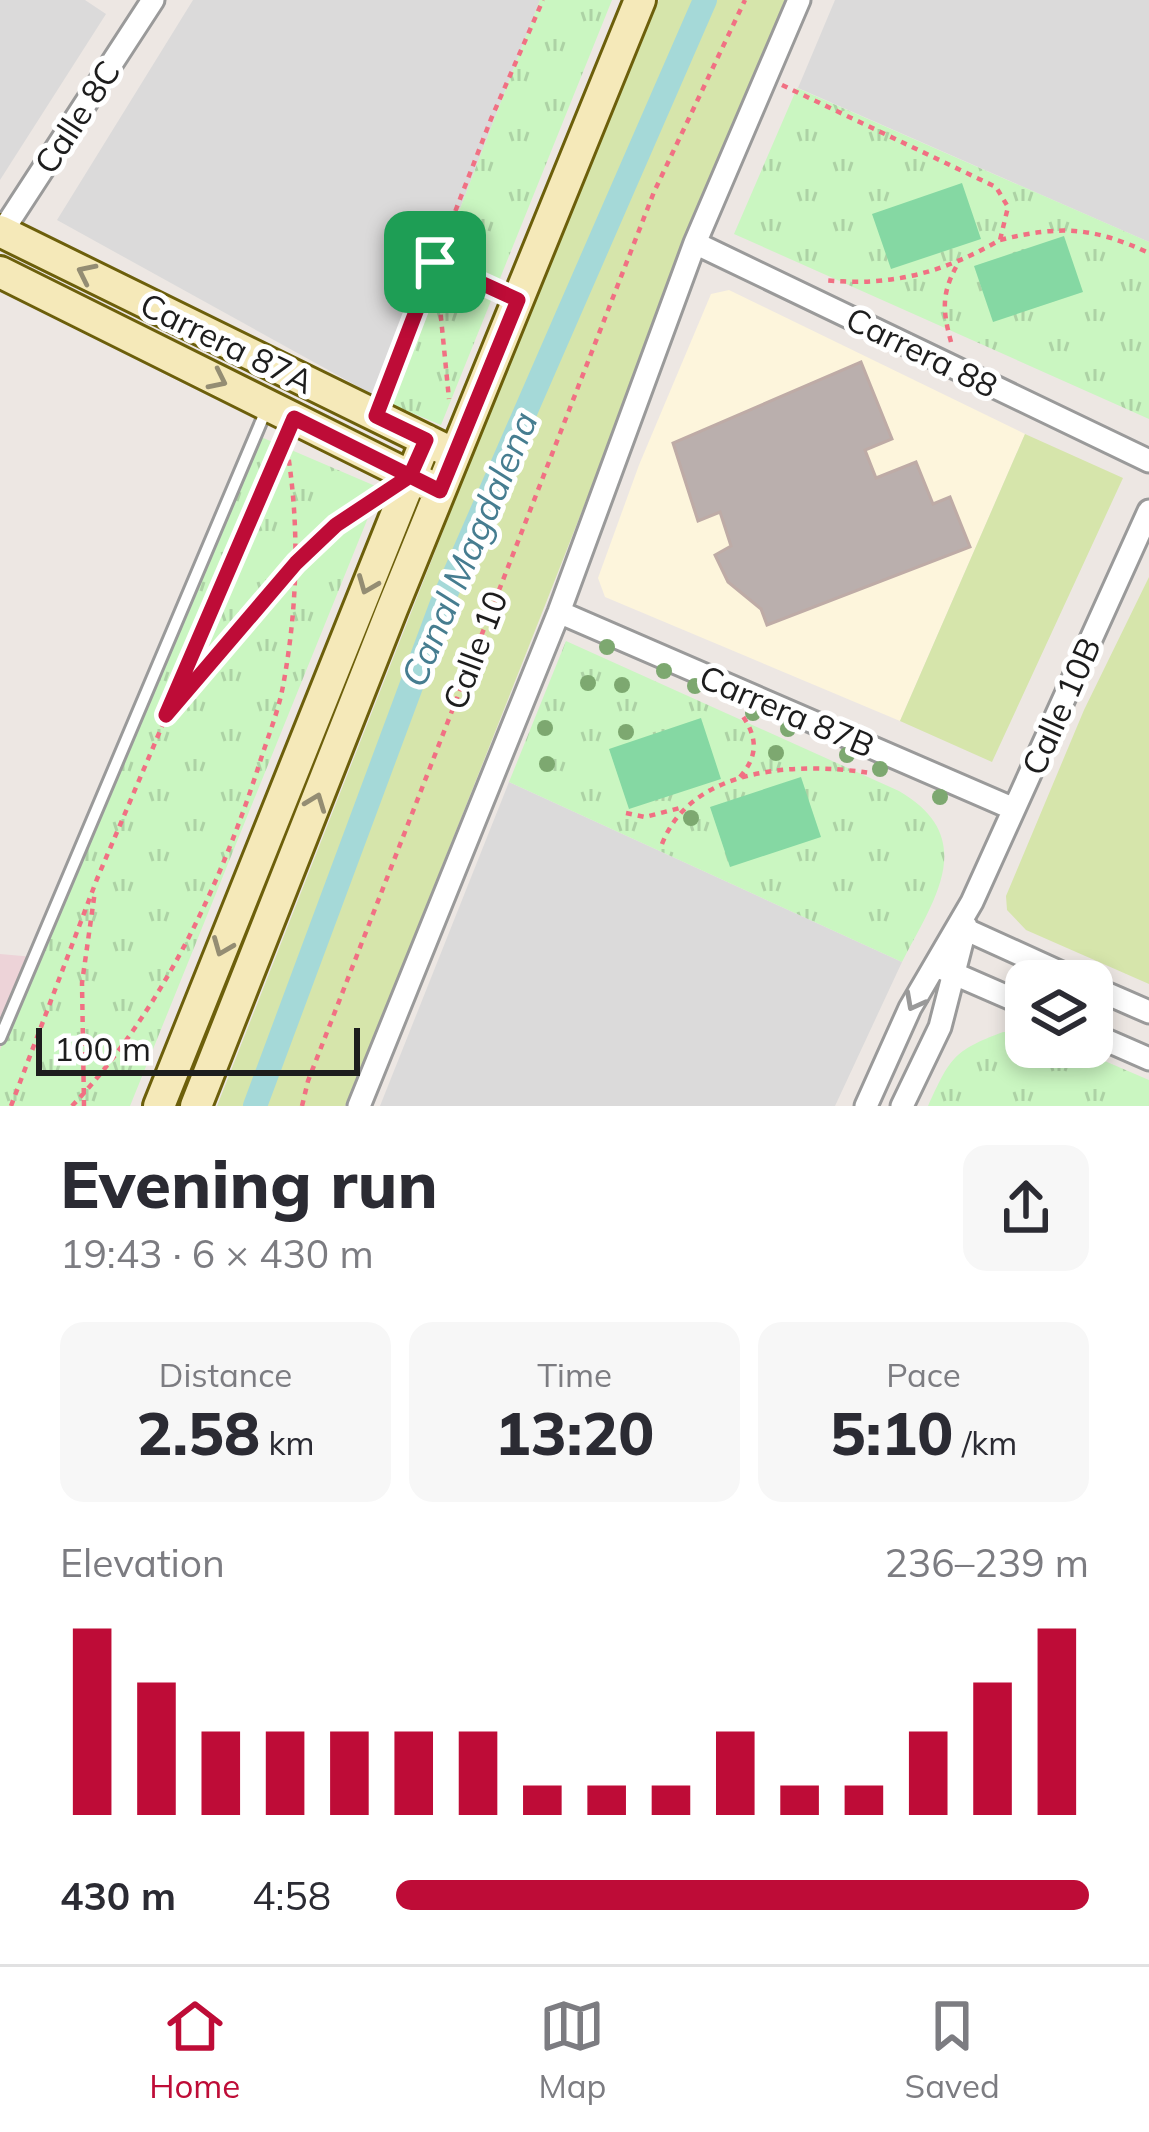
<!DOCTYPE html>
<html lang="en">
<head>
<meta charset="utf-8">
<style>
  body { margin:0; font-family:Mulish,sans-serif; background:#f7f7f7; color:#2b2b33; height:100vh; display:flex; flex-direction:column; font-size:45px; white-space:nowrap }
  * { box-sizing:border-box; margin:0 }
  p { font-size:39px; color:#7c7c81 }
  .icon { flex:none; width:66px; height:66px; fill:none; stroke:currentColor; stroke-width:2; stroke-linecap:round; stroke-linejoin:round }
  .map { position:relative; height:1106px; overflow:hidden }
  .side { display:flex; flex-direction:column; background:#fff; flex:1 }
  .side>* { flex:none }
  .tools { position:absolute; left:1005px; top:960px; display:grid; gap:24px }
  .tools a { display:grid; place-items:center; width:108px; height:108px; border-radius:24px; background:#fff; box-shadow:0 6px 18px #0003; font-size:60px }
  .scale { position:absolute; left:36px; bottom:30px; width:324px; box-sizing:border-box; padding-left:12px; border:6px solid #1d1d1d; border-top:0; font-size:33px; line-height:42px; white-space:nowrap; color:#1d1d1d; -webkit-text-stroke:9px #fff; paint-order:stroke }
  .pin { position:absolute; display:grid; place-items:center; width:102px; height:102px; color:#fff; margin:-51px; border-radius:24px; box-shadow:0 6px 18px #0006 }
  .round { display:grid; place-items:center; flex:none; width:126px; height:126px; border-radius:24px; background:#f7f7f7 }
  .head { display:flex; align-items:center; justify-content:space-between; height:204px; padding:0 60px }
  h1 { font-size:66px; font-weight:800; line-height:90px }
  .figures { display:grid; grid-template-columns:repeat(3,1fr); gap:18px; height:204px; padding:12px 60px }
  .figures div { display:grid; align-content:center; border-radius:24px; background:#f7f7f7; text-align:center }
  .figures b { font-size:60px; font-weight:800 }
  .figures small { font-size:33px; font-weight:400 }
  .figures p { font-size:33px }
  .chart { height:336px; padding:24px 60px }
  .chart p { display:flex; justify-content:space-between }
  .chart svg { width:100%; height:216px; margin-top:12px; stroke:#be0c37; stroke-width:6 }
  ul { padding:0 60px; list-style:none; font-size:39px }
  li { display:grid; grid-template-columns:192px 144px 1fr; align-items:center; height:90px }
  li i { height:30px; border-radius:15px; background:#be0c37 }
  .tabs { display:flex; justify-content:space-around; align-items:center; height:168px; border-top:3px solid #e1e1e2; background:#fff; font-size:33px; color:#7c7c81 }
  .tabs a { display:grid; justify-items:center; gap:6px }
  .tabs .current { color:#be0c37 }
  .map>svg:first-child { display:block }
</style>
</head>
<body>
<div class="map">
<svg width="1149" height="1106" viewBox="0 0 1149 1106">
  <defs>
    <pattern id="park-tufts" width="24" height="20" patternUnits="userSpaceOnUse" patternTransform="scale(3)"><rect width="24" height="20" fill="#caf6c1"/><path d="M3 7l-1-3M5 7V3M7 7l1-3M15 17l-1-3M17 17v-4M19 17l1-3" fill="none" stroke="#add2a5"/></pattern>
  </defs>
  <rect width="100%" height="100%" fill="#ede7e3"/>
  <path fill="#dbdada" d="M0,0H85L106,14L0,180Z
    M193,0H540L386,402L57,220Z
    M835,0H1149V242L798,88Z
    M509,782L902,962L835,1106H380Z"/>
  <path fill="#edd3d8" d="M0,954L34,957L0,1050Z"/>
  <path fill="#fdf5dc" d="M729,290L1025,434L900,721L605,597L598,578L639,465L711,294Z"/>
  <path fill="#d6e5ab" d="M659,0H786C635,367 496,739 345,1106H217L475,450Z
    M1025,434L1123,478L992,762L900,721Z
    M1149,577V984L1026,930L1007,910L1006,896L1084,710Z"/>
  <path fill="url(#park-tufts)" d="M540,0H612L441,425L386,402Z
    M797,88L1149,242V419L734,234Z
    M261,437L380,488L130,1106H0V1050L34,957Z
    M566,641L899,791C980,838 934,900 902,962L509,782Z
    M1003,1032H1026V1047H1072L1149,1080V1106H928C950,1059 952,1051 1003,1032Z"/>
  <path fill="#85d8a3" d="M962,183L981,239L891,269L872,214Z
    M1064,236L1083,292L993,322L974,266Z
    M701,718L721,779L629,809L609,749Z
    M801,777L821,837L730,867L710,807Z"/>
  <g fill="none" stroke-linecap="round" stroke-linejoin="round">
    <path stroke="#a5d9d8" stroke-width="24" d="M255,1106L442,603L705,0"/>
  </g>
  <path fill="#baafad" stroke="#beaba6" stroke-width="3" d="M861,362L892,439L865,450L876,478L916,462L933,504L950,497L970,547L767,625L761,609L728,582L715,555L731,546L720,512L698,521L673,443Z"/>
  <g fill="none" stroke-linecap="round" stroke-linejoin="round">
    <defs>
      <path id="lane" d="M0,1038L267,408"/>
      <path id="street" d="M0,235L153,0
        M695,243L1149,461
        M559,612L1014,809
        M958,926L1079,981
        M941,968L1026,1005
        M1092,987L1149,1012
        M1092,1034L1149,1059
        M359,1106L559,612L695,243L799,0
        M866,1106L910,1008L972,902L1149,511
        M902,1106L940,1027L966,926"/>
      <path id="secondary" d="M0,231L444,449
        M0,272L424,483
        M159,1106L426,440
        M196,1106L392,609L640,0"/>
    </defs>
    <use href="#lane" stroke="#9a9a9a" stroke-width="16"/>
    <use href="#street" stroke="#9a9a9a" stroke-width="27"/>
    <use href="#secondary" stroke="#6c5f0b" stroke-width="36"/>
    <path stroke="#f17083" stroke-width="4.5" stroke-dasharray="6 6" stroke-linecap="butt" d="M782,85L996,187L1008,207L1000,240C942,273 891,287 823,280
      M1000,240C1060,225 1093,227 1149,253
      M435,262L495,289
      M436,267L449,399
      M951,342C943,312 941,295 956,267
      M386,390L491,119L543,0
      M171,709C233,636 292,548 375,498
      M740,777C758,756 758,738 742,715
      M626,813L645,817L680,808
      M662,844C692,766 799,762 870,773
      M11,1106L97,879L284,440
      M72,1106C161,1012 220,887 259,765C267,739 278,713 283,686C298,605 300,523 286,442
      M84,1106L82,983L95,891
      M302,1106L308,1081L654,192L745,0"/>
    <use href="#lane" stroke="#fff" stroke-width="10"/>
    <use href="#street" stroke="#fff" stroke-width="21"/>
    <use href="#secondary" stroke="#f5e9b9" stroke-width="30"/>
  </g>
  <g fill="#7da870">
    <circle cx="607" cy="647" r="8"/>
    <circle cx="664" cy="671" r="8"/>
    <circle cx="588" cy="683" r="8"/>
    <circle cx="622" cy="685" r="8"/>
    <circle cx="695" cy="686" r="8"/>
    <circle cx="753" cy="713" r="8"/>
    <circle cx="545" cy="728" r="8"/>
    <circle cx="788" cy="729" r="8"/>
    <circle cx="626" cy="732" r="8"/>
    <circle cx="776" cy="753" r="8"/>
    <circle cx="847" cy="755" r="8"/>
    <circle cx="547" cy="764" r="8"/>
    <circle cx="880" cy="769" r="8"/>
    <circle cx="940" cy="797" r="8"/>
    <circle cx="691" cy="818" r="8"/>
  </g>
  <defs><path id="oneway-chevron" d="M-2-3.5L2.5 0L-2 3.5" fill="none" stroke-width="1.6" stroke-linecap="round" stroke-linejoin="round" transform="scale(3)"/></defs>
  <g stroke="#948d73">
    <use href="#oneway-chevron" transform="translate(86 273) rotate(-154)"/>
    <use href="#oneway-chevron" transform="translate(218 380) rotate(26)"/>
    <use href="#oneway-chevron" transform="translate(367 585) rotate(112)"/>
    <use href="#oneway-chevron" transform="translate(316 802) rotate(-69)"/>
    <use href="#oneway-chevron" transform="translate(222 947) rotate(112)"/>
  </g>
  <use stroke="#999" href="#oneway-chevron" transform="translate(914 1002) rotate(118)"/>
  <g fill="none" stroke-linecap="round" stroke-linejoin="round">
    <defs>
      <path id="route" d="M435,262L376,416L426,440L410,476L294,418L166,715L296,563L336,525L410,476L440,491L518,300L435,262"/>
    </defs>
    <use href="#route" stroke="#fff" stroke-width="24"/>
    <use href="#route" stroke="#be0c37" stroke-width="15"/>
  </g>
  <g text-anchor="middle" stroke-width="10" stroke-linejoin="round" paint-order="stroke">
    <g font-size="33" fill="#1d1d1d" stroke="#fff">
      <text transform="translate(77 117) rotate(-57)" y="12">Calle 8C</text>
      <text transform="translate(227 343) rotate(26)" y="12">Carrera 87A</text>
      <text transform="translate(922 352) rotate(26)" y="12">Carrera 88</text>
      <text transform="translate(475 650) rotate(-69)" y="12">Calle 10</text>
      <text transform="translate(1061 706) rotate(-66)" y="12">Calle 10B</text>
      <text transform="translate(787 711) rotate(23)" y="12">Carrera 87B</text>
    </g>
    <g font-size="36" font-style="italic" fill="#467d90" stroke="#fff">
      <text transform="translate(469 549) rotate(-67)" y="13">Canal Magdalena</text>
    </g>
  </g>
</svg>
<div class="tools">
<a><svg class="icon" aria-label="layers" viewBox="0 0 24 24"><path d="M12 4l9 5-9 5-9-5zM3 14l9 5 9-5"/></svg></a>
</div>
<div class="scale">100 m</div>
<div class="pin" style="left:435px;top:262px;background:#1e9e55"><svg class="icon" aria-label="arrive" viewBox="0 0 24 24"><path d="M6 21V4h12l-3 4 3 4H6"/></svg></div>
</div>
<section class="side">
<div class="head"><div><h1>Evening run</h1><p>19:43 · 6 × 430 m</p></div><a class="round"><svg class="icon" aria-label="share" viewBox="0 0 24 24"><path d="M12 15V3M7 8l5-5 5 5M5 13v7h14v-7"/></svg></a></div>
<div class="figures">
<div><p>Distance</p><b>2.58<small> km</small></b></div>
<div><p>Time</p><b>13:20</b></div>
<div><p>Pace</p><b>5:10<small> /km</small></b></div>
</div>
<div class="chart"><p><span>Elevation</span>236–239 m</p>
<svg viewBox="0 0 160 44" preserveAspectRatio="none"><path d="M5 44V6M15 44V17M25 44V27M35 44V27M45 44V27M55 44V27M65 44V27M75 44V38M85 44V38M95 44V38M105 44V27M115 44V38M125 44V38M135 44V27M145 44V17M155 44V6"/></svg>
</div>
<ul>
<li><b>430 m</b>4:58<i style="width:100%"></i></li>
</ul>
</section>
<nav class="tabs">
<a class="current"><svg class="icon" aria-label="home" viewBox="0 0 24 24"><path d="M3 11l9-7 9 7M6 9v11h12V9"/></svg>Home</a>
<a><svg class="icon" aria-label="map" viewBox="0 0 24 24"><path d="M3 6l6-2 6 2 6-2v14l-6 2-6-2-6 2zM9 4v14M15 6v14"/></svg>Map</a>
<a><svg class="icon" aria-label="saved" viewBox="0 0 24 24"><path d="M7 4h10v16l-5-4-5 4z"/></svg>Saved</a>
</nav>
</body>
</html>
